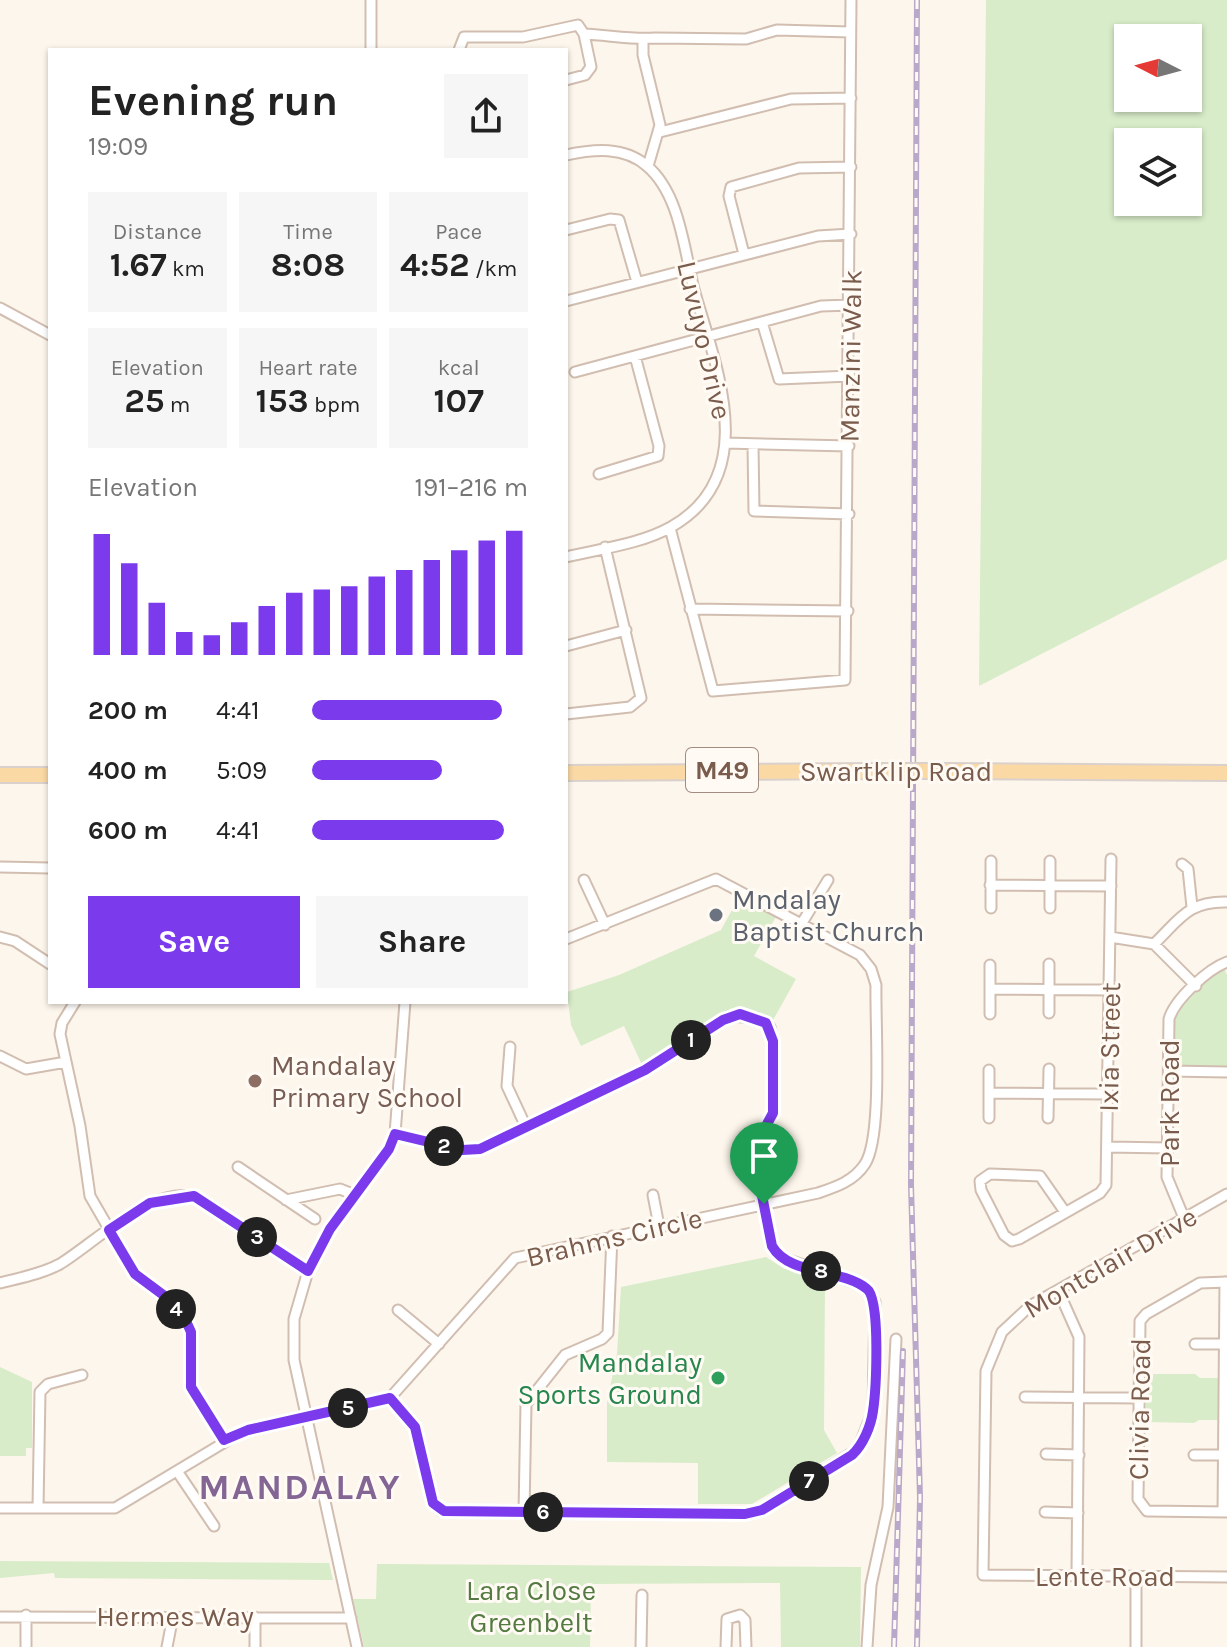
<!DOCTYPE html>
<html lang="en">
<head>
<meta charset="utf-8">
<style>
  body { margin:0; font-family:Karla,sans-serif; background:#f6f6f6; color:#222; height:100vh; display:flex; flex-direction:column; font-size:30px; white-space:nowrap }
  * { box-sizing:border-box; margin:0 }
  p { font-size:26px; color:#767676 }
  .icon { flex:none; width:44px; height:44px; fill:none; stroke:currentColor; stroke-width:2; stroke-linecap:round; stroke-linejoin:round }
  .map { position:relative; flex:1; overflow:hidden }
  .panel { position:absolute; left:48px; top:48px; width:520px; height:956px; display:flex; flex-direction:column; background:#fff; border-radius:0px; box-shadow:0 2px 6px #0004 }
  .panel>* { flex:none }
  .needle { width:52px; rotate:276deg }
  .controls { position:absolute; left:1114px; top:24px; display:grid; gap:16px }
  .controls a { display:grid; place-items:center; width:88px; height:88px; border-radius:0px; background:#fff; box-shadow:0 2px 6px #0004; font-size:40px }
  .pin { position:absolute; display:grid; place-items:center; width:68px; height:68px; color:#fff; margin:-82px -34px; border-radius:50% 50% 50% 0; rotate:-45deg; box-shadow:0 0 8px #0007 }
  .pin .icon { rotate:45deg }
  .km { position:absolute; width:40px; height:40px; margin:-20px; border-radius:50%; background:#222; color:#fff; font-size:22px; line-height:40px; text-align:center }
  .round { display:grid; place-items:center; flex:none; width:84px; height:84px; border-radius:0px; background:#f6f6f6 }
  .summary { display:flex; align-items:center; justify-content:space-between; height:136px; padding:0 40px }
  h1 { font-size:44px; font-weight:700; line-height:60px }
  .stats { display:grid; grid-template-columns:repeat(3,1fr); gap:12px; height:136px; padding:8px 40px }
  .stats div { display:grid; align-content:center; border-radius:0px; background:#f6f6f6; text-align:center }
  .stats b { font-size:34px; font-weight:700 }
  .stats small { font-size:22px; font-weight:400 }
  .stats p { font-size:22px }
  .chart { height:224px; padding:16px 40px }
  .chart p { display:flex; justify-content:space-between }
  .chart svg { width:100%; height:144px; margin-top:8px; stroke:#7c3aed; stroke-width:6 }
  .action { display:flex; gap:16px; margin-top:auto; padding:16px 40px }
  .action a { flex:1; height:92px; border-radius:0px; background:#7c3aed; color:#fff; font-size:32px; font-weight:700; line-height:92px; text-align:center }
  .action a+a { background:#f6f6f6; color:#222 }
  ul { padding:0 40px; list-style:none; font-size:26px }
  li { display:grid; grid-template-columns:128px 96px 1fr; align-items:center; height:60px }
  li i { height:20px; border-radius:10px; background:#7c3aed }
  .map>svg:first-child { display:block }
</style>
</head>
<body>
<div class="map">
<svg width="1227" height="1647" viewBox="0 0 1227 1647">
  <rect width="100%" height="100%" fill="#fdf6ec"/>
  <path fill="#d8ecc9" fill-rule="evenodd" d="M986,0H1227V559L979,686ZM1128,38H1188V98H1128ZM1128,142H1188V202H1128Z
    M740,895L777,915L754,956L796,979L772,1022L749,1010L729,1011L643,1067L624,1026L581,1046L571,1025L567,992L619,975L721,930Z
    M1223,966L1227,975V1068H1177L1173,1064V1018L1180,1006Z
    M766,1257L783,1268L825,1282L824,1430L837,1453L752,1504H698V1463L607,1462V1402L617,1354L621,1287Z
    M0,1367L32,1382V1448H26V1456H0Z
    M1153,1374H1195L1200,1378H1219L1218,1420H1199L1194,1423L1146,1422V1378H1153Z
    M0,1561L329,1563L333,1580L55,1578L54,1573L0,1578Z
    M377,1564L861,1567L860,1647H781L780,1583L591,1584L590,1647H364L353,1599H376Z"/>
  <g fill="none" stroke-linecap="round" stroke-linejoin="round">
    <defs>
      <path id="street" d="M584,34C608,35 634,40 655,38L746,39L777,30L850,32
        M643,41V55L660,125L648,166
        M371,50V0
        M459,50L464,37H523L578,25L584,34L591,67L585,75L566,80
        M660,132L791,99L851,98
        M566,155C594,149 624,146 647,166C680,194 684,250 694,289C715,365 763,475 671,527C641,544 599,549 566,557
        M566,230L610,219L619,220L637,282
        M744,254L729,196L731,187L799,168L851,167
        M566,301L818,236L851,234
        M0,308L50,335
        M762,322L779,379L850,376
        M575,372L821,306L850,305
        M726,443L849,446
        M753,445L754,511L849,514
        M599,474L658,456L659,446L635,356
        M670,528L713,691L845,680L851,0
        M690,609L848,611
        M566,646L626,630
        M566,714L630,707L641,698L605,547
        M1182,864L1188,869L1192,907
        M0,867L50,868
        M584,880L605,925
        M990,885L1111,886
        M991,908V861
        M1050,908V861
        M802,923L828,880
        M0,937L15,941L50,964
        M1110,937L1154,944L1196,986
        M1154,944C1180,919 1188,901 1227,902
        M990,989L1110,990
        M75,1002L62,1023L60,1034L80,1126L90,1196L135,1274L166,1297L186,1321L191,1332V1387L224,1440
        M1049,1013V964
        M990,1014V965
        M510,1047L507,1086L526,1127
        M0,1056L26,1069L66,1062
        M1169,1071L1227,1072
        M989,1093L1108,1094
        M989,1118V1070
        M1048,1118L1049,1069
        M1108,1147L1168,1148
        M238,1167L315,1219
        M1227,1194L1030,1306L1002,1332L986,1371L983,1575L1227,1577
        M653,1195L659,1226
        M286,1200L340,1189L355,1195
        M1065,1212L1040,1176L990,1174L980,1181L981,1190L1004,1235L1012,1241L1019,1239L1100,1193L1106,1185L1111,859
        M1184,1218L1167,1177L1169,1019C1175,999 1208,969 1227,962
        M1227,1282L1200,1283L1146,1314L1140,1321L1138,1499L1147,1511L1227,1512
        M0,1283C19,1278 42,1274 60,1264C95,1243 159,1178 202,1200L308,1271
        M1058,1290L1079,1337L1077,1575
        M398,1310L439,1344
        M1195,1344H1225
        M1025,1397L1139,1398
        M390,1398L415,1427L433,1503L441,1511L745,1514L762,1510L858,1449L873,1411L875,1302L864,1286L783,1258L772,1246L753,1150L773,1113V1041L770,1027L757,1018L729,1016L645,1070L480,1149L462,1150L395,1134
        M1046,1454L1079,1455
        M1194,1455H1223
        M177,1471L214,1526
        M0,1508H115L240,1433L390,1398L515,1258L818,1193C836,1187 854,1181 865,1164C883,1136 875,1023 876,985L871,969L860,955L716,879L566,939
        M38,1508L40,1392L48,1384L82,1375
        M524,1512L526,1404L565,1355L602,1339L608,1333L612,1236
        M1045,1512L1078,1513
        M1223,1512L1225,1282
        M26,1615V1647
        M0,1617L351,1618
        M167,1647L173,1616
        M255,1647V1617
        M357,1647L294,1360V1319L308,1271L330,1229L389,1149L395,1134L405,1002
        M641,1647L642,1595
        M726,1647L727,1619L740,1615L745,1620L746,1647
        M867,1647L871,1585L888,1507L896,1339
        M1136,1647V1576"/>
      <path id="primary" d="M947,771L1227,773
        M566,773L879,771
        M0,775H50"/>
    </defs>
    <use href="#street" stroke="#d1beb0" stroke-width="13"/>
    <use href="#primary" stroke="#dad1cd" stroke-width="18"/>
    <use href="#street" stroke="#fff" stroke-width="9"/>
    <use href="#primary" stroke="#fbd9a5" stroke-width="14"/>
    <defs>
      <path id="rail" d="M917,0L911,1185L920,1497L917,1647
        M894,1647L903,1351"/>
    </defs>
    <use href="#rail" stroke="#b9a8c9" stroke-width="6"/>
    <use href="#rail" stroke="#fffaf3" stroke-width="3" stroke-dasharray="9" stroke-linecap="butt"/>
    <defs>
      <path id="primary-bridge" d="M879,771H947"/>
    </defs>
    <use href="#primary-bridge" stroke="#dad1cd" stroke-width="18" stroke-linecap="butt"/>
    <use href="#primary-bridge" stroke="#fbd9a5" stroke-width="14"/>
  </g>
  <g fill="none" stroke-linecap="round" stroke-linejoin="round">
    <defs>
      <path id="route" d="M740,1014L766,1023L773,1041V1113L753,1150L772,1246C789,1276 842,1268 867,1289C881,1299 876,1391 873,1411C871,1426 863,1445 852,1455L762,1510L745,1514L444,1511L433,1503L415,1427L390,1398L248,1430L224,1440L191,1387V1332L186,1321L166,1297L135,1274L109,1230L150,1203L194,1196L308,1271L330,1229L389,1149L395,1134L462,1150L480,1149L645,1070L723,1020Z"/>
    </defs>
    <use href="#route" stroke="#fff" stroke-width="16"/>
    <use href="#route" stroke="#7c3aed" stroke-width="10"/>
  </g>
  <circle fill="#6b7280" stroke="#fffaf3" stroke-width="3" cx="716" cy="915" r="8"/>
  <circle fill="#8d6e63" stroke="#fffaf3" stroke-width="3" cx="255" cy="1081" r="8"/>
  <circle fill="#2e9e5b" stroke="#fffaf3" stroke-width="3" cx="718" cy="1378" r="8"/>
  <g text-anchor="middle" stroke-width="6" stroke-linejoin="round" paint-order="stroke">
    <rect fill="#fffaf3" stroke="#a28b7f" stroke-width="2" x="686" y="748" width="72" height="44" rx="6"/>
    <g font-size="26" font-weight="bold" fill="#7a5c4d">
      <text x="722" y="779">M49</text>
    </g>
    <g font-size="28" fill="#7a5c4d" stroke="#fffaf3">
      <text transform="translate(705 340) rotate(77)" y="10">Luvuyo Drive</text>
      <text transform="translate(850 356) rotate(-89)" y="10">Manzini Walk</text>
      <text x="896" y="781">Swartklip Road</text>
      <text transform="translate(1109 1047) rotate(-89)" y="10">Ixia Street</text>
      <text transform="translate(1169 1103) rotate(-90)" y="10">Park Road</text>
      <text transform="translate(614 1237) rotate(-13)" y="10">Brahms Circle</text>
      <text transform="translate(1110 1262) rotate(-30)" y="10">Montclair Drive</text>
      <text transform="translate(1139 1409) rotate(-89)" y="10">Clivia Road</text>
      <text x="1105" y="1586">Lente Road</text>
      <text x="175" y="1626">Hermes Way</text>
    </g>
    <g font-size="28" fill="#5b616d" stroke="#fffaf3" text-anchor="start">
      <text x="732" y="909">Mndalay<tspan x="732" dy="32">Baptist Church</tspan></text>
    </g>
    <g font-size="28" fill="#785e54" stroke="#fffaf3" text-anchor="start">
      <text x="271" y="1075">Mandalay<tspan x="271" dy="32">Primary School</tspan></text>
    </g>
    <g font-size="28" fill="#27864d" stroke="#fffaf3" text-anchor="end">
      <text x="702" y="1372">Mandalay<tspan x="702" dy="32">Sports Ground</tspan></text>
    </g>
    <g font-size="28" fill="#537a41" stroke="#fffaf3">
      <text x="531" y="1600">Lara Close<tspan x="531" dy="32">Greenbelt</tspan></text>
    </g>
    <g font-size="36" font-weight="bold" letter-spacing="2" fill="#846695" stroke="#fffaf3">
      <text x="300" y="1499">MANDALAY</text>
    </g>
  </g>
</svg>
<div class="controls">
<a><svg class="needle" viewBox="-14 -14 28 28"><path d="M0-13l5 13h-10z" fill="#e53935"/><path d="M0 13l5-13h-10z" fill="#767676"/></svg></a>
<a><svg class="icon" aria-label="layers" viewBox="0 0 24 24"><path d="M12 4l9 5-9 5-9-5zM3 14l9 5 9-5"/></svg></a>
</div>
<div class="pin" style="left:764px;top:1204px;background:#1e9e55"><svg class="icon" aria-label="arrive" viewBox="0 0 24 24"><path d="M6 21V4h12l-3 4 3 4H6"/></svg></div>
<b class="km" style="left:691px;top:1040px">1</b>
<b class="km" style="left:444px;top:1146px">2</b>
<b class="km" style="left:257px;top:1237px">3</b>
<b class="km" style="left:176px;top:1309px">4</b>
<b class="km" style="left:348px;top:1408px">5</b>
<b class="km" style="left:543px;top:1512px">6</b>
<b class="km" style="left:809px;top:1481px">7</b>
<b class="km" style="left:821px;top:1271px">8</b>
<section class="panel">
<div class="summary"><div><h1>Evening run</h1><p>19:09</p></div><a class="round"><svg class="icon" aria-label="share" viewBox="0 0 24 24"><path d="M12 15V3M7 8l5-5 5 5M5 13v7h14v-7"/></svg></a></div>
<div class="stats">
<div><p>Distance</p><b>1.67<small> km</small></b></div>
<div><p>Time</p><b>8:08</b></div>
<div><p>Pace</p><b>4:52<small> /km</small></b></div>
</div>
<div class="stats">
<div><p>Elevation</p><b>25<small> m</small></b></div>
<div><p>Heart rate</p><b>153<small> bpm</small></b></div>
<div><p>kcal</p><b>107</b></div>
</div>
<div class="chart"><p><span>Elevation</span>191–216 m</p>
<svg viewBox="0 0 160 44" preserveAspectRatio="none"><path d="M5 44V7M15 44V16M25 44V28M35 44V37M45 44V38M55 44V34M65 44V29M75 44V25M85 44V24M95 44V23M105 44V20M115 44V18M125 44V15M135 44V12M145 44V9M155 44V6"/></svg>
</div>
<ul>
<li><b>200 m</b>4:41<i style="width:88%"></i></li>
<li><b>400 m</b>5:09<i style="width:60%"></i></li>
<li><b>600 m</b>4:41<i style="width:89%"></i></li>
</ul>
<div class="action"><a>Save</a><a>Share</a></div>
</section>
</div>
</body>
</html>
